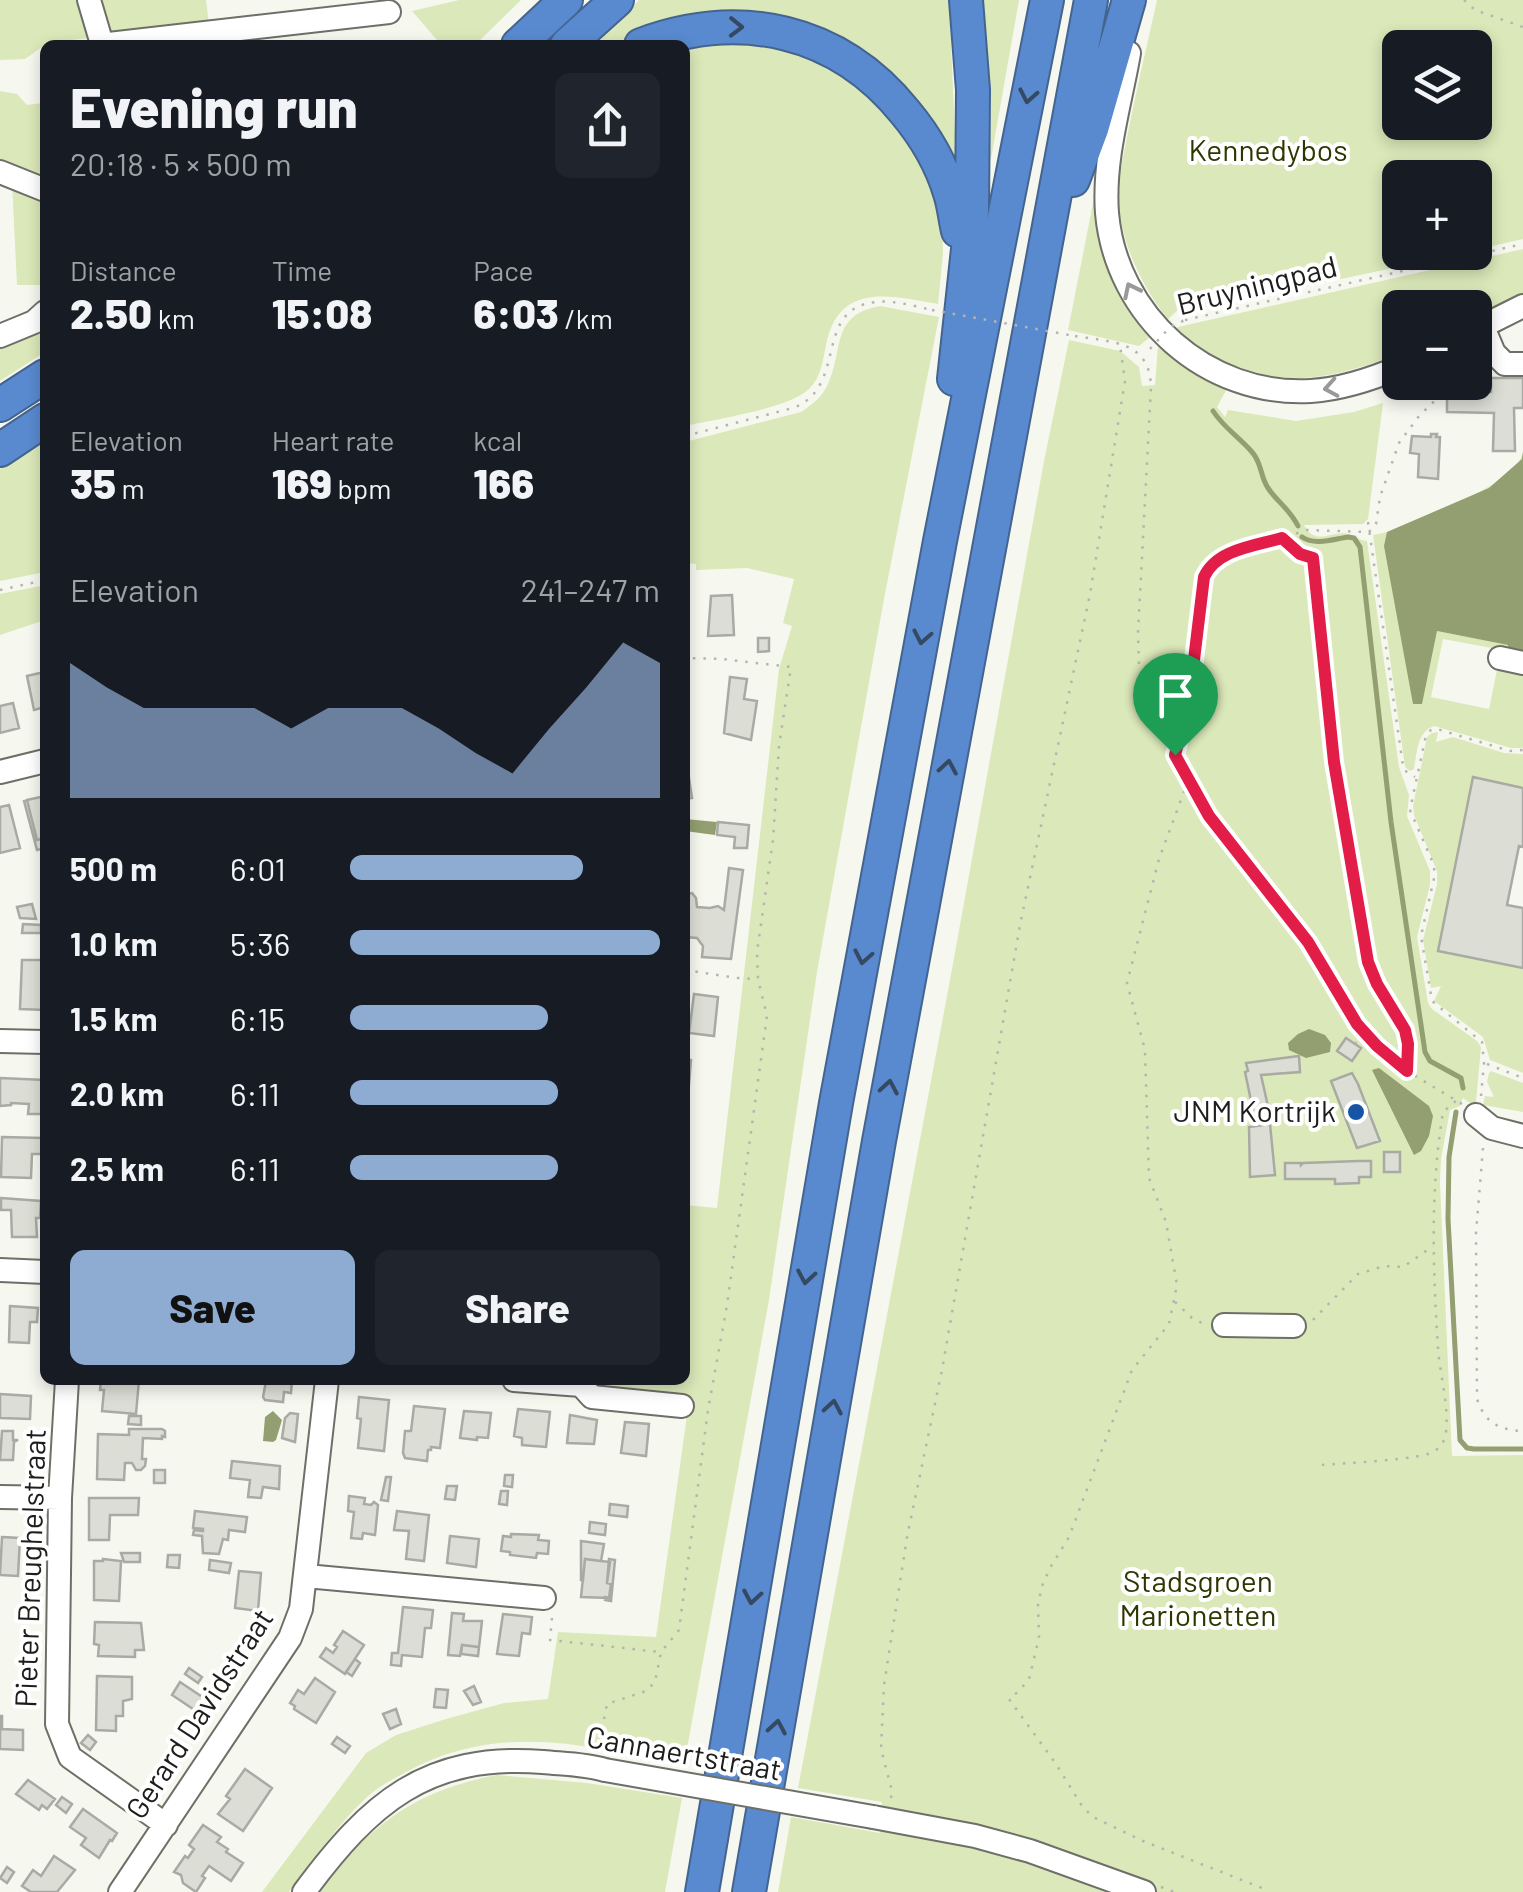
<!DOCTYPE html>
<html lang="en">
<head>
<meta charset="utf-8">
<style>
  body { margin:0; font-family:Barlow,sans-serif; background:#20242c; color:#f1f3f6; height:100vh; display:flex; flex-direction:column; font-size:38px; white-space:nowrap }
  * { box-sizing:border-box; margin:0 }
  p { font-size:32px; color:#9ea1a6 }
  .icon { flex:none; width:55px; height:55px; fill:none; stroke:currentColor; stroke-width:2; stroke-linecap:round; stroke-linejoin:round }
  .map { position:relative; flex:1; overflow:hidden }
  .drawer { position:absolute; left:40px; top:40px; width:650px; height:1345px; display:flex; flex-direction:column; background:#171b24; border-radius:15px; box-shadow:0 5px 15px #0003 }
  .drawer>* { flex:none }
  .buttons { position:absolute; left:1382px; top:30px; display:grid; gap:20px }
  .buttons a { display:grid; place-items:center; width:110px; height:110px; border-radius:15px; background:#171b24; box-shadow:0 5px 15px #0003; font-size:50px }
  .pin { position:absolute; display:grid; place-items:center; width:85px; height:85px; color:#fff; margin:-102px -42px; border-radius:50% 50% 50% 0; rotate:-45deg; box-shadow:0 0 10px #0007 }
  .pin .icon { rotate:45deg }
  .round { display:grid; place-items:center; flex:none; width:105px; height:105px; border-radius:15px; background:#20242c }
  .overview { display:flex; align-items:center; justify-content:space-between; height:170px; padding:0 30px }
  h1 { font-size:55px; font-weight:800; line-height:75px }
  .metrics { display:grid; grid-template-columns:repeat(3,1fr); gap:15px; height:170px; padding:10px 30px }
  .metrics div { display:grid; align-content:center }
  .metrics b { font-size:42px; font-weight:800 }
  .metrics small { font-size:28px; font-weight:400 }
  .metrics p { font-size:28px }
  .chart { height:280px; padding:20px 30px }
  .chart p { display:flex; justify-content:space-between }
  .chart svg { width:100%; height:180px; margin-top:10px; fill:#8eacd2; opacity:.7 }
  .action { display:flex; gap:20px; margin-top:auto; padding:20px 30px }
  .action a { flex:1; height:115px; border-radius:15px; background:#8eacd2; color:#111; font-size:40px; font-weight:800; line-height:115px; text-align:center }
  .action a+a { background:#20242c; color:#f1f3f6 }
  ul { padding:0 30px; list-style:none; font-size:32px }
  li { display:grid; grid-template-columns:160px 120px 1fr; align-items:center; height:75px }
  li i { height:25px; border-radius:12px; background:#8eacd2 }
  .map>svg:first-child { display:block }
</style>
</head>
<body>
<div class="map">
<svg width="1523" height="1892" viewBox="0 0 1523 1892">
  <rect width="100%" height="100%" fill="#f6f8f0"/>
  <path fill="#dbe8b9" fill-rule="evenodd" d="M0,0H206L209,24L54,42L45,45L25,59L0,60Z
    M459,0H521L475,45H431L437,40L412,11Z
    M639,0H949L957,178L869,60L670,25L618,45H594Z
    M979,0H1019L991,159L985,157Z
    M1157,0H1523V239L1475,250V178H1400V252L1464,253L1184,312L1179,309L1168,319C1140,285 1118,236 1118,191C1119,173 1124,154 1127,137C1136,91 1147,46 1157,0ZM1400,48H1475V122H1400Z
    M717,39L803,50L871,92L910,137L938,202L942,222L943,253L938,304C891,296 839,281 826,345C823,360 821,377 810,388C790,409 715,419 685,426V45Z
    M0,91L17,94L27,105L43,103V285H17L12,182L0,178Z
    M1098,178L1154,334L1139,346L1068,330Z
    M1523,249V293L1475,317V308H1400V353C1321,384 1272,391 1195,346L1229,385L1217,407L1225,417L1228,410L1296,421L1354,412L1383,403L1368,519L1363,524L1304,525C1317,549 1333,527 1352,535C1357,537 1361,541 1367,541L1399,767L1409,795L1407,816L1430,871V885L1417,937L1428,1003L1432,1009L1477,1041L1481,1047L1476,1102L1473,1105L1463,1098L1460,1106L1450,1110L1441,1159L1440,1182L1452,1456L1523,1455V1892H778L791,1817L880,1833L882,1802L798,1788L950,980L1044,461L1069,340L1120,351L1139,367L1142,386L1155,385L1158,346L1178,327Z
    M880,306L939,317L884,599L817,972L769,1300L684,1765C586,1746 500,1721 406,1772C393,1779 378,1787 367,1797C337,1825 314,1859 289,1892H262L366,1753L396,1735L446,1719L504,1703L548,1699L558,1632L656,1637L689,1401L590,1391L592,1380H685V1205L717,1208L779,669L792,626L783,623L794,579L747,568L696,570V564L685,563V442L801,412C812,405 823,396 828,384C844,350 830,315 880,306Z
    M45,319V352L0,381V343Z
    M45,440V572L0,581V469Z
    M1523,453V499L1437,631L1509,645L1508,651L1443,639L1431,697L1489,709L1498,665L1523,670V748H1511L1434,726C1417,732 1417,753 1414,769L1410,771L1405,767L1373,535L1387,532C1421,517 1512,488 1523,453Z
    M45,585V620L0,635V594Z
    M1438,732L1436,742L1453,737L1504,753L1523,754V788L1473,778L1438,950L1523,968V1073L1490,1060L1483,1037L1434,1001L1441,986L1431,988L1423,940L1437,884V871L1414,815L1413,806L1427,737L1432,733Z
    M1491,1071L1523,1083V1112L1483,1105L1485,1096L1494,1097L1487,1082L1489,1073Z
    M497,1775L587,1783L682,1798L665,1892H319C370,1825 413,1791 497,1775Z"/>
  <path fill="#939e71" d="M1523,451V654L1508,651V645L1437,631L1422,704H1413L1384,546L1387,532L1489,488L1522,459Z
    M685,819L717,822L715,835L685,831Z
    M1309,1029L1325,1035L1331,1043L1330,1052L1306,1058L1289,1050L1288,1043L1298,1034Z
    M1379,1068L1429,1106L1433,1116L1429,1136L1421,1151L1414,1155L1372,1070Z
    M273,1411L282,1420L276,1440L273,1442L263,1441L265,1417Z"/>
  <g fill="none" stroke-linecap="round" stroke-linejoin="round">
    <path stroke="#939e71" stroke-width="5" d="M1213,411C1224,428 1239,437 1252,452C1262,463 1260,476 1268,488C1277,502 1289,508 1298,526
      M1302,537C1315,546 1334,539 1348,537L1354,538L1360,547L1391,822L1425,1052L1430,1061L1461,1078L1463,1088
      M1456,1112L1449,1157L1448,1219L1460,1440L1467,1448L1474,1449H1523"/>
  </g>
  <path fill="#dcded6" stroke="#a8aaa3" stroke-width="2.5" d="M1491,378H1523V408H1514L1515,451H1493L1494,413L1447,412V391L1491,392Z
    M1431,434H1437L1436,437H1440L1438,479L1418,477L1419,454L1410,453L1412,436L1431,437Z
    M732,595L734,635L708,636L711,596Z
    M758,638H769V651L758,652Z
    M43,668H45V707L34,710L27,676L44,672Z
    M730,677L747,679L744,699L757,701L751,740L724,733Z
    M13,703L19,728L0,733V706Z
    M1473,777L1523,788V847L1519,846L1507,905L1523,908V968L1438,951Z
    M685,778H689L692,798L685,799Z
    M45,796V838L37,840L27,800Z
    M27,800L37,840L45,838V848L37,850L24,801Z
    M9,805L20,848L0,853V807Z
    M718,822L749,825L747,848H734L735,837L717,835Z
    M729,868L743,870L731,959L702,957L703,946L697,938L685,937V894L692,893L696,898L697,907L710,908L718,906L724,910Z
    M32,904L36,919L20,918L17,907Z
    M23,924L41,925V933H22Z
    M22,960H45V1010L20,1009Z
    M694,994L718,997L714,1036L689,1033Z
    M1346,1038L1361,1048L1352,1061L1337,1051Z
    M1299,1056L1300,1072L1261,1075L1269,1111L1254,1115L1245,1072L1248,1071L1246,1063Z
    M685,1059L691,1060L689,1085H685Z
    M1352,1073L1358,1084L1380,1141L1357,1148L1331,1081Z
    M0,1078L45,1080L44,1114H28L29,1104L11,1103V1105L0,1106Z
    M1270,1124L1275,1175L1250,1177L1249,1127Z
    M2,1137L43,1138L42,1154H32L31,1178L1,1177Z
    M1384,1152H1400V1172H1384Z
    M1359,1161H1371V1177H1359V1183L1335,1184V1179H1285V1163H1301V1165L1303,1163Z
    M1,1198L41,1201L40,1218H36L37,1237H12L11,1210H1Z
    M10,1306L38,1308L37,1322H30L29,1343L9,1342Z
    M101,1380H139L136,1414L102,1411L104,1390H100Z
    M256,1380H292L291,1393L284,1392L283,1402L265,1400L263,1397L266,1381Z
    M0,1394L31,1396L30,1419L0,1418Z
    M359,1397L389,1400L384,1451L358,1448L361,1419L357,1418Z
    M414,1406L445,1409L440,1448L431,1447V1450H428L427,1461L405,1458L403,1453L405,1431H411Z
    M518,1409L550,1412L546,1447L522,1445V1438L514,1436Z
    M464,1411L491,1413L488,1438L477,1437V1440L460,1438Z
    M290,1413L298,1414L295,1442L282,1438L285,1418Z
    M570,1415L597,1420L594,1444L567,1443Z
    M129,1416H141V1425L128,1424Z
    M625,1422L649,1424L646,1456L621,1453Z
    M129,1429H162L165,1431V1437L162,1436V1439L143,1438L142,1459H146L145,1466L141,1470H136L132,1463H125L124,1480L97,1479L98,1434L129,1435Z
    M2,1431H13V1440H18L14,1442L13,1460H0Z
    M232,1461L280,1466L279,1489L263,1487L261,1498L248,1497L250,1480L230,1478Z
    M154,1470H165V1483H154Z
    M505,1475H513L512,1487L504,1486Z
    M386,1477H391L388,1501L381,1500Z
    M447,1486H457L455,1500L445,1499Z
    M501,1491H508L507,1505L499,1504Z
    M349,1496L365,1498L364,1504L371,1505L374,1502L378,1505L375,1535L363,1533L362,1539L351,1538L354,1512L348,1511Z
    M89,1498H139L138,1515H110L109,1540H89Z
    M610,1504L628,1506L627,1517L609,1515Z
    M195,1511L247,1517L245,1532L229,1530L228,1540L223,1539L219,1554L203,1553L202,1536L193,1535L194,1530L203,1531V1529L193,1528Z
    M397,1511L429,1515L424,1561L406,1559L409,1531L394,1530Z
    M590,1522L606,1524L605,1535L589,1533Z
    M511,1534L539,1535L538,1540L549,1541L548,1554L537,1553L536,1558L510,1555V1552L501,1551L503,1536L511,1537Z
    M450,1536L479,1539L476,1567L447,1563Z
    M2,1537L20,1538L18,1576L0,1575Z
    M581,1541L604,1544L601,1561L585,1559L583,1580H581Z
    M121,1553H140V1562H124Z
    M168,1555H180L179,1568L167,1567Z
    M103,1559L121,1561L119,1601L94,1600V1561H103Z
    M585,1559L610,1562L607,1583L611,1584L609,1598L581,1597Z
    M609,1559L615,1560L611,1601L605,1600V1597L609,1598L611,1584L607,1583Z
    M210,1560L231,1563L229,1573L209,1570Z
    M239,1571L261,1573L258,1611L235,1608Z
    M403,1607L433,1610L431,1628H425L422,1657L402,1655L401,1666L391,1665L392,1653H398Z
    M452,1613L464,1614L463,1621H482L479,1647L462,1645L460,1656L448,1655Z
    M503,1614L532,1617L530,1634L522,1633L519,1656L497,1654Z
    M95,1622L141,1623L144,1650H135V1657L98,1656L99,1645L94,1644Z
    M343,1631L364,1645L345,1674L320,1657L326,1648L333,1653L337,1647L334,1645Z
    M462,1645L479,1647L478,1656L461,1654Z
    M355,1659L360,1663L352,1676L346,1672Z
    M189,1668L202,1677L198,1683L185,1674Z
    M97,1676L132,1677V1699L123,1701V1716H116V1731L96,1730Z
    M315,1678L335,1692L316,1723L294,1709L295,1706L290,1703L298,1690L304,1694Z
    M180,1682L207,1700L199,1713L172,1695Z
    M474,1686L481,1702L473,1705L464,1691Z
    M436,1689L448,1690L446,1708L434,1707Z
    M396,1709L401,1724L390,1729L383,1714Z
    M0,1716H2V1729L23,1730V1750L0,1749Z
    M88,1735L96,1742L90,1750L81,1743Z
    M337,1737L350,1746L345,1753L332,1744Z
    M245,1769L272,1788L243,1831L218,1814L230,1799L226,1796Z
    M28,1780L55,1799L47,1809L42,1805L39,1810L16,1794Z
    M62,1797L72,1804L66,1813L56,1805Z
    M83,1809L117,1833L112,1841L110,1840L99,1858L81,1845L86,1838L70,1827Z
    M203,1825L221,1837L217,1842L228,1849L226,1852L243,1863L231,1881L209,1866L202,1876L205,1878L196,1892L183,1883L181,1875L174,1872L185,1856L188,1858L194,1849L189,1845Z
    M54,1856L75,1870L57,1892H31L22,1886L33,1870L41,1876Z
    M7,1867L14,1872L7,1883L0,1878Z"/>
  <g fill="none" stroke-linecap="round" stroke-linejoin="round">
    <defs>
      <path id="minor" d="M89,0L102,44
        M100,45L389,12
        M1129,53C1120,105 1103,159 1107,213C1116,316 1207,397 1311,391C1342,389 1372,379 1400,367
        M0,172L45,190
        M1475,330L1523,306
        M1475,331L1486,334L1494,353L1505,364H1523
        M0,336L34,322L45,312
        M1500,658L1523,663
        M0,772L45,761
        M0,1041L45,1042
        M1476,1115L1492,1128L1523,1136
        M0,1270L45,1272
        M1224,1325L1294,1326
        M67,1380L60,1498L57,1724L70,1757L166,1825
        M514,1380L581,1385L592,1397L682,1406
        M0,1497L60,1498
        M306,1576L544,1598
        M873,1817L975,1836L1030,1851L1144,1892
        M120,1892L290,1638L301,1609L327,1380
        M304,1892C370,1803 426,1753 543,1762C563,1764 585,1764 605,1770"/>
      <path id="highway" d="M518,45L566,0
        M567,45L617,0
        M641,45C740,8 838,29 905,112C925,136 941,163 950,193C954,205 955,218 958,231
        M1073,180L1092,129L1129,0
        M954,379L972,212L973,90L966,0
        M0,405L45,376
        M0,450L45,420
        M702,1892L836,1103L940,541L1047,0
        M749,1892L879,1141L1091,0"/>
    </defs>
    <use href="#minor" stroke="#6d6f68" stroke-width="26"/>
    <use href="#highway" stroke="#446490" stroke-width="36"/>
    <path stroke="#b4b5af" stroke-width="2.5" stroke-dasharray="2.5 8" stroke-linecap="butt" d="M1464,0L1475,10L1523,27
      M1185,320L1523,244
      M1075,336C1112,342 1150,341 1151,387L1138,633L1139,665L1146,689L1175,755L1209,816L1308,942L1346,1007L1365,1034L1390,1058L1407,1071L1462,1104
      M1486,393L1487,375
      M685,436L793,408C849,387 812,308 876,302C894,300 914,306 932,310
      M1368,522L1403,766L1404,770L1415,777
      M0,590L45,580
      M1176,752L1189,701L1204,577C1217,550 1254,546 1281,538
      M1188,781L1159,859L1127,983L1145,1050L1149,1178L1166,1222L1177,1285L1169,1324L1132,1370L1069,1537L1050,1568L1042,1586L1038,1605L1039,1638L1029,1679L1019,1691L1009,1699L1056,1764L1082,1806L1093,1817L1143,1841L1262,1888
      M685,970L737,978L757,979
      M1355,1044L1364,1034
      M1487,1064L1523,1078
      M1407,1069L1408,1044L1405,1029L1377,984L1368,962L1334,762L1313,558L1300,554L1282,538L1307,530L1369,532L1376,524L1380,497L1399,443L1419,416L1454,382
      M1481,1096L1484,1063L1482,1042L1432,1001L1421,936L1435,874L1433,863L1410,810L1426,735L1431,730L1437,729L1510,751L1523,750
      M1483,1148L1476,1233L1477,1399C1485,1423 1499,1430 1523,1431
      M1175,1302L1192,1318L1204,1324
      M1313,1320L1358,1274L1384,1266L1403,1267L1433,1246
      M1322,1465C1343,1463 1423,1460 1435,1451C1442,1445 1445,1441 1446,1432C1449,1404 1440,1376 1438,1348C1433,1270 1430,1190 1443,1112L1457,1100
      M552,1618L550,1640L660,1652
      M598,1750L607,1704L646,1691L655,1682L661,1652L679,1630L708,1410L727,1305L767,1016L758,979L757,952L773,840L779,746L791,667L722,659L685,658
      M891,1798L892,1791L881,1749L884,1685L907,1537L942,1370L1020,925L1090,594L1125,381L1120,345
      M1161,1887L1174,1892"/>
    <use href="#minor" stroke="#fff" stroke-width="22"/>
    <use href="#highway" stroke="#598acf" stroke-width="32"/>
    <defs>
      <path id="minor-bridge" d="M605,1770L873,1817"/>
    </defs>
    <use href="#minor-bridge" stroke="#6d6f68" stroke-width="26" stroke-linecap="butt"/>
    <path stroke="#b4b5af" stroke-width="2.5" stroke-dasharray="2.5 8" stroke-linecap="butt" d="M932,310L1075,336
      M1150,349L1170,327L1185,320"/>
    <use href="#minor-bridge" stroke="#fff" stroke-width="22"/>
  </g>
  <defs><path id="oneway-chevron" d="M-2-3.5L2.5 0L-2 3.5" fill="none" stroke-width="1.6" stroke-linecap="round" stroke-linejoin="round" transform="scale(2.5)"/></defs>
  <g stroke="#354963">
    <use href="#oneway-chevron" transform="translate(736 27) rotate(1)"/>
    <use href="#oneway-chevron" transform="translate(1028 96) rotate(101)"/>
    <use href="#oneway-chevron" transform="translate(922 637) rotate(101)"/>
    <use href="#oneway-chevron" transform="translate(948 767) rotate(-80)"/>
    <use href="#oneway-chevron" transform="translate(863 957) rotate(101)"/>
    <use href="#oneway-chevron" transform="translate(889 1087) rotate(-80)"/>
    <use href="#oneway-chevron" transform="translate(806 1277) rotate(100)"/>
    <use href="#oneway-chevron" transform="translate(833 1407) rotate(-80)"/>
    <use href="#oneway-chevron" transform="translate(752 1597) rotate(100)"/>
    <use href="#oneway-chevron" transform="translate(777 1727) rotate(-80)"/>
  </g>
  <g stroke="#999a98">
    <use href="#oneway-chevron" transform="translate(1131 290) rotate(-116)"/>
    <use href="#oneway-chevron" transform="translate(1331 388) rotate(170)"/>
  </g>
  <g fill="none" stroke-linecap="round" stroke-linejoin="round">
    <defs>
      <path id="route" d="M1282,538L1300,554L1313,558L1334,762L1368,962L1377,984L1405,1030L1408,1044L1407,1071L1377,1046L1357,1024L1308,942L1209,816L1175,755L1189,701L1204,577C1217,549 1255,546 1282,538Z"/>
    </defs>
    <use href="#route" stroke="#fff" stroke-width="20"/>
    <use href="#route" stroke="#e11d48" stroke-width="12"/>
  </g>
  <circle fill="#1655a6" stroke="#fff" stroke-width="4" cx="1356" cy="1112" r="10"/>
  <g text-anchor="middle" stroke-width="8" stroke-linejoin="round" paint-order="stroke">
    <g font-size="30" fill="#2d3700" stroke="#fff">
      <text x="1268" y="161">Kennedybos</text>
      <text x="1198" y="1592">Stadsgroen<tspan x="1198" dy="34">Marionetten</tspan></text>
    </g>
    <g font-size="30" fill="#1d1e1b" stroke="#fff">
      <text transform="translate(1257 286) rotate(-14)" y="10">Bruyningpad</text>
      <text transform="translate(31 1568) rotate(-88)" y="10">Pieter Breughelstraat</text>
      <text transform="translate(200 1714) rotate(-57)" y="10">Gerard Davidstraat</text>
      <text transform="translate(684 1754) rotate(10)" y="10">Cannaertstraat</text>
    </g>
    <g font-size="30" fill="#1d1e1b" stroke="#fff" text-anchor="end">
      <text x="1336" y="1122">JNM Kortrijk</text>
    </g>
  </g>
</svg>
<div class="buttons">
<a><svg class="icon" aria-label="layers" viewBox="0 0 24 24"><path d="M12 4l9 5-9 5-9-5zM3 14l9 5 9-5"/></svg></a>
<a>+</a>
<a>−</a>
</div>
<div class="pin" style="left:1175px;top:755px;background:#1e9e55"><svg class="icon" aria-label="arrive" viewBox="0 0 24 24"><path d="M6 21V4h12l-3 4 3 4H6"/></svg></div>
<section class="drawer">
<div class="overview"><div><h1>Evening run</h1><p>20:18 · 5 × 500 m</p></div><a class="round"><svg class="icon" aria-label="share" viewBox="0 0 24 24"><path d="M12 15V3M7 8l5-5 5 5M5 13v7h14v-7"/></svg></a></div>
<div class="metrics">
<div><p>Distance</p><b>2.50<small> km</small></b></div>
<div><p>Time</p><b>15:08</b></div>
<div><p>Pace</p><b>6:03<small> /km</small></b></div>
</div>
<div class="metrics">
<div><p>Elevation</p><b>35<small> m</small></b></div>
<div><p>Heart rate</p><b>169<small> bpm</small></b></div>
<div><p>kcal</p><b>166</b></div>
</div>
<div class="chart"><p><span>Elevation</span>241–247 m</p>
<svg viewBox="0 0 160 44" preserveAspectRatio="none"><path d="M0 44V11L10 17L20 22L30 22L40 22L50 22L60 27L70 22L80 22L90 22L100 27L110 33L120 38L130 27L140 17L150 6L160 11V44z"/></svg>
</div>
<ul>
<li><b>500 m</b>6:01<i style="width:75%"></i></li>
<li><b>1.0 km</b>5:36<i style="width:100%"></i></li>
<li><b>1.5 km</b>6:15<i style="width:64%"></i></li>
<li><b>2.0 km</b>6:11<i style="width:67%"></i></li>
<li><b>2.5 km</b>6:11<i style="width:67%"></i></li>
</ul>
<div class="action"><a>Save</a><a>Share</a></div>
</section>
</div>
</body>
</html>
